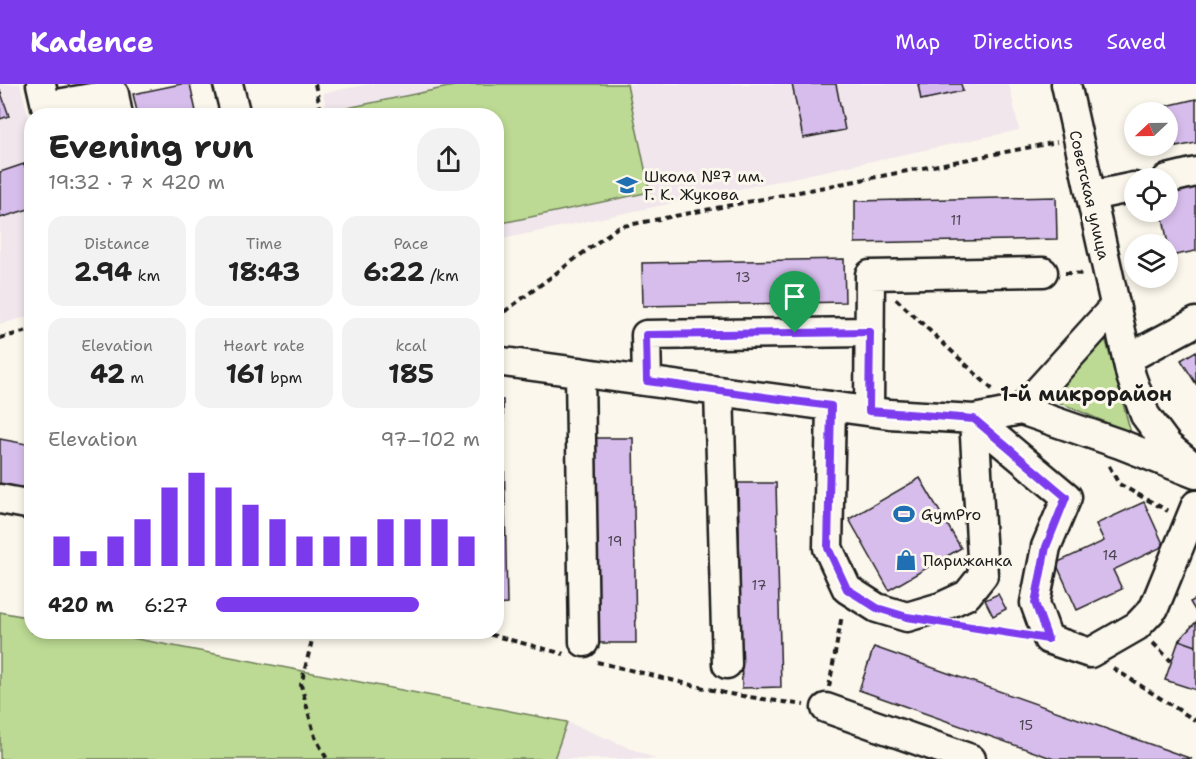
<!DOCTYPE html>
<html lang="en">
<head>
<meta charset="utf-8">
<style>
  body { margin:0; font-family:"Shantell Sans",sans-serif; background:#f2f2f2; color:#222; height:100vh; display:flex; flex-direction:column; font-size:22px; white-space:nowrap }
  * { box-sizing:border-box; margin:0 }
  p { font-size:20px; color:#767676 }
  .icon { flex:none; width:33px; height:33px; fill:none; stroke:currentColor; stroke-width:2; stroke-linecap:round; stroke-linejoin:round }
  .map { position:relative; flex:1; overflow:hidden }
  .details { position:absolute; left:24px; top:24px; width:480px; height:531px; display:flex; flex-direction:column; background:#fff; border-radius:24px; box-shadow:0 3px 9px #0003 }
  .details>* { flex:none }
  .needle { width:39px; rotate:248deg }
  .buttons { position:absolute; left:1124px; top:18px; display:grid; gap:12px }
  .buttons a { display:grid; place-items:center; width:54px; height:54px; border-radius:50%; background:#fff; box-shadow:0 3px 9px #0003; font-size:30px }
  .pin { position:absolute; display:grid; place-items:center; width:51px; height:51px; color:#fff; margin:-62px -26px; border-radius:50% 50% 50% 0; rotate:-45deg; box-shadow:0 0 6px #0007 }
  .pin .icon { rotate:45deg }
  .round { display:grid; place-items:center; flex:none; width:63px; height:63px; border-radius:24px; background:#f2f2f2 }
  .head { display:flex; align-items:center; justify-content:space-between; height:102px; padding:0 24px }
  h1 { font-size:33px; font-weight:700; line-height:45px }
  .stats { display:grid; grid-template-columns:repeat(3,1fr); gap:9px; height:102px; padding:6px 24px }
  .stats div { display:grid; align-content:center; border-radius:15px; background:#f2f2f2; text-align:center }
  .stats b { font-size:26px; font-weight:700 }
  .stats small { font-size:16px; font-weight:400 }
  .stats p { font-size:16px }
  .chart { height:168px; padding:12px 24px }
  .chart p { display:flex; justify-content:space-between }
  .chart svg { width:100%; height:108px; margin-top:6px; stroke:#7c3aed; stroke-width:6 }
  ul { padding:0 24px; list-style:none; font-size:20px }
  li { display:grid; grid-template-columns:96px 72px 1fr; align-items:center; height:45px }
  li i { height:15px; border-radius:8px; background:#7c3aed }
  header { display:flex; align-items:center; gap:36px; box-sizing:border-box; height:84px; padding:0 30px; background:#7c3aed; color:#fff }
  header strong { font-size:28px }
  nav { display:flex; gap:33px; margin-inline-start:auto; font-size:21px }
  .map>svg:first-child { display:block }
</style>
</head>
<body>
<header>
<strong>Kadence</strong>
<nav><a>Map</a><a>Directions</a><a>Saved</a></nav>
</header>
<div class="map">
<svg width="1196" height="675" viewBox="0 0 1196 675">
  <rect width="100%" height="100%" fill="#fbf7ec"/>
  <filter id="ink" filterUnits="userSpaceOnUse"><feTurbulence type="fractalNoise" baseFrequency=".0167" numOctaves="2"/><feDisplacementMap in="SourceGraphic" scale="12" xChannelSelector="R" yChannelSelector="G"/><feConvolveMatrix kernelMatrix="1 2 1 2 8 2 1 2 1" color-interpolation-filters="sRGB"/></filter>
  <g filter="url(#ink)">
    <path fill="#f0e6ec" d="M0,0H20L31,42V232L0,240Z
      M370,0H1009L1019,46L497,156L496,32L328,31L323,9Z
      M567,638L656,675H554Z"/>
    <path fill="#bcda93" stroke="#6c7b58" stroke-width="1.5" d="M463,0H627L650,108L497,140L496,32L349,31L347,24Z
      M1104,250L1131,349L1051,315Z
      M0,528L31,534L32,548H101L567,638L554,675H0Z"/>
    <path fill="#d7bdec" stroke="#1c1c1c" stroke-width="1.5" d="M181,0H190L197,32H138L133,10Z
      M792,0H836L845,46L803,54Z
      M918,0H961L963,7L921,16Z
      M0,6L9,32L0,35Z
      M1196,15V59L1176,63L1166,22Z
      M24,80L32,102V124L0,134V88Z
      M1196,96V167L1170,172L1162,128H1167V102Z
      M1056,113L1057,155L855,159V117Z
      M844,175L845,218L643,222L642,179Z
      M1196,267V300L1181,276Z
      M496,316H503L507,520L496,521Z
      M594,354H633L636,559H598Z
      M0,355L32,361V408L0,402Z
      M920,394L961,464L889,506L849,435Z
      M738,399H776L781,603L742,604Z
      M1144,418L1164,462L1113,486L1122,505L1077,526L1056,479L1104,457L1096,440Z
      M998,510L1006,525L993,532L985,516Z
      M1196,515V528L1190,518Z
      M1196,538V562L1179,556Z
      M1179,556L1196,562V606L1165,596Z
      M874,563L1192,675H1054L859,606Z"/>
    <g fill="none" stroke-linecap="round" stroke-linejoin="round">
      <defs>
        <path id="minor" d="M41,0L46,22L114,10L118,32
          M228,0L236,32
          M1066,0L1131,292L1145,331L1168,362L1191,381
          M1167,95L1196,88
          M1091,112L1134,103
          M1127,275L1196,238
          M496,277L889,330L974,335L1021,326L1120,360L1196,390
          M580,288L584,558
          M647,297L646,251L870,248
          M719,307L727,580
          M831,322L828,464L847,505L877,524L907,533L941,523L967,511L983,491L974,335
          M1021,326L1115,222
          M869,327L870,191L1043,188
          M974,335L1067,413L1046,463L1035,519L1048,555L1090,569L1137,542L1154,524L1196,421
          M0,415L32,421
          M826,624L971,675"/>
      </defs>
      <use href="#minor" stroke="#1c1c1c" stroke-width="33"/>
      <path stroke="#1c1c1c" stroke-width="4" stroke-dasharray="6 4.5" stroke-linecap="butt" d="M315,0L322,32
        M1065,189L1085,190
        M896,215L993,306
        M496,234L618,143L1057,58
        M0,254L32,246
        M1109,382L1119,400L1168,427
        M960,541L1020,551
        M314,548L301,601L315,653L327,675
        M480,548L564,570
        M1153,559L1171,577
        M597,578L729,610L804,621
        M1113,584L1196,637
        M829,603L842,531"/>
      <use href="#minor" stroke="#fbf7ec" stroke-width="28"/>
    </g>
  </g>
  <g fill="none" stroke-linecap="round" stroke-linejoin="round" filter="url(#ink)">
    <defs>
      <path id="route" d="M870,248L869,327L974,335L1066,413L1046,463L1035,519L1048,555L907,533L877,524L847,505L828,464L831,322L647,297L646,251Z"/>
    </defs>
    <use href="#route" stroke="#fff" stroke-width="12"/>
    <use href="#route" stroke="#7c3aed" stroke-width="8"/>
  </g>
  <defs>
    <symbol id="school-bare" viewBox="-9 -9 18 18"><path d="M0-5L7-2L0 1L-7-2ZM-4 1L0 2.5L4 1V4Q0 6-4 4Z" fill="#1f6fb2" stroke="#fbf7ec" stroke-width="2.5" paint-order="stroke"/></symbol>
    <symbol id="stadium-bare" viewBox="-9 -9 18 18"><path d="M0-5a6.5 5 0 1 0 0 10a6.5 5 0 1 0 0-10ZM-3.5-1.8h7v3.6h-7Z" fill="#1f6fb2" stroke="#fbf7ec" stroke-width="2.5" paint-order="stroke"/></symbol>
    <symbol id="shop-bare" viewBox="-9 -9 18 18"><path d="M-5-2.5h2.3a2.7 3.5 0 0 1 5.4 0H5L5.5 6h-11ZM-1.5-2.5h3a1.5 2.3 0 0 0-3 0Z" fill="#1f6fb2" stroke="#fbf7ec" stroke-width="2.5" paint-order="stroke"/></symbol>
  </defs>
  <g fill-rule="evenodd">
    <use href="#school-bare" x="612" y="86" width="30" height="30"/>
    <use href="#stadium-bare" x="889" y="415" width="30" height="30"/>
    <use href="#shop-bare" x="891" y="461" width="30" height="30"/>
  </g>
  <g text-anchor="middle" stroke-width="6" stroke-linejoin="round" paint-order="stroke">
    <g font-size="14" fill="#4b4450">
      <text x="956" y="141">11</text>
      <text x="743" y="198">13</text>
      <text x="615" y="462">19</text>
      <text x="1110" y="476">14</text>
      <text x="759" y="506">17</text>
      <text x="1026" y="646">15</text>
    </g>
    <g font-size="16" fill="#1c1c1c" stroke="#fbf7ec" text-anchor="start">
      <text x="644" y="98">Школа №7 им.<tspan x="644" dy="18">Г. К. Жукова</tspan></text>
      <text x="921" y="436">GymPro</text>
      <text x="923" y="482">Парижанка</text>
    </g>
    <g font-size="16" fill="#1c1c1c" stroke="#fbf7ec">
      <text transform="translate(1090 111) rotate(77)" y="6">Советская улица</text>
    </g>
    <g font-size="20" font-weight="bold" fill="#1c1c1c" stroke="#fbf7ec">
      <text x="1086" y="317">1-й микрорайон</text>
    </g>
  </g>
</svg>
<div class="buttons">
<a><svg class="needle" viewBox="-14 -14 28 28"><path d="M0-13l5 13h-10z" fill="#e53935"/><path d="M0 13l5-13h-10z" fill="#767676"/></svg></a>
<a><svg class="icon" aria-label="locate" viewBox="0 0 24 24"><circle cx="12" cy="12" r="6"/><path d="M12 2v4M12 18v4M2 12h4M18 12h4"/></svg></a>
<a><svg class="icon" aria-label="layers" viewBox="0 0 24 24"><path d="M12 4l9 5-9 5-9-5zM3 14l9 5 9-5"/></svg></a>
</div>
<div class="pin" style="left:795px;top:249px;background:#1e9e55"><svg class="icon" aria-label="arrive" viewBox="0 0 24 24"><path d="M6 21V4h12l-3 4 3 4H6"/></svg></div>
<section class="details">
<div class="head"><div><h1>Evening run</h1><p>19:32 · 7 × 420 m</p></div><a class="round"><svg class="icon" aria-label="share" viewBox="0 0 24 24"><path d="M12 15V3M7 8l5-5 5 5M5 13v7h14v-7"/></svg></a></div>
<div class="stats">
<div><p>Distance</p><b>2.94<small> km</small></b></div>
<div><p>Time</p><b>18:43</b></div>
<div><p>Pace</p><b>6:22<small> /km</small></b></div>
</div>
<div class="stats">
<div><p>Elevation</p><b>42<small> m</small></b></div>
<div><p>Heart rate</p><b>161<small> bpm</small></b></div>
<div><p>kcal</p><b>185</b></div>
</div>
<div class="chart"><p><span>Elevation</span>97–102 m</p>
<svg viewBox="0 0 160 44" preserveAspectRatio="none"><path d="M5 44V32M15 44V38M25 44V32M35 44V25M45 44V12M55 44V6M65 44V12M75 44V19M85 44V25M95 44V32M105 44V32M115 44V32M125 44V25M135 44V25M145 44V25M155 44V32"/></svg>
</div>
<ul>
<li><b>420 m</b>6:27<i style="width:77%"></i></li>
</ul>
</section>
</div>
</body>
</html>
